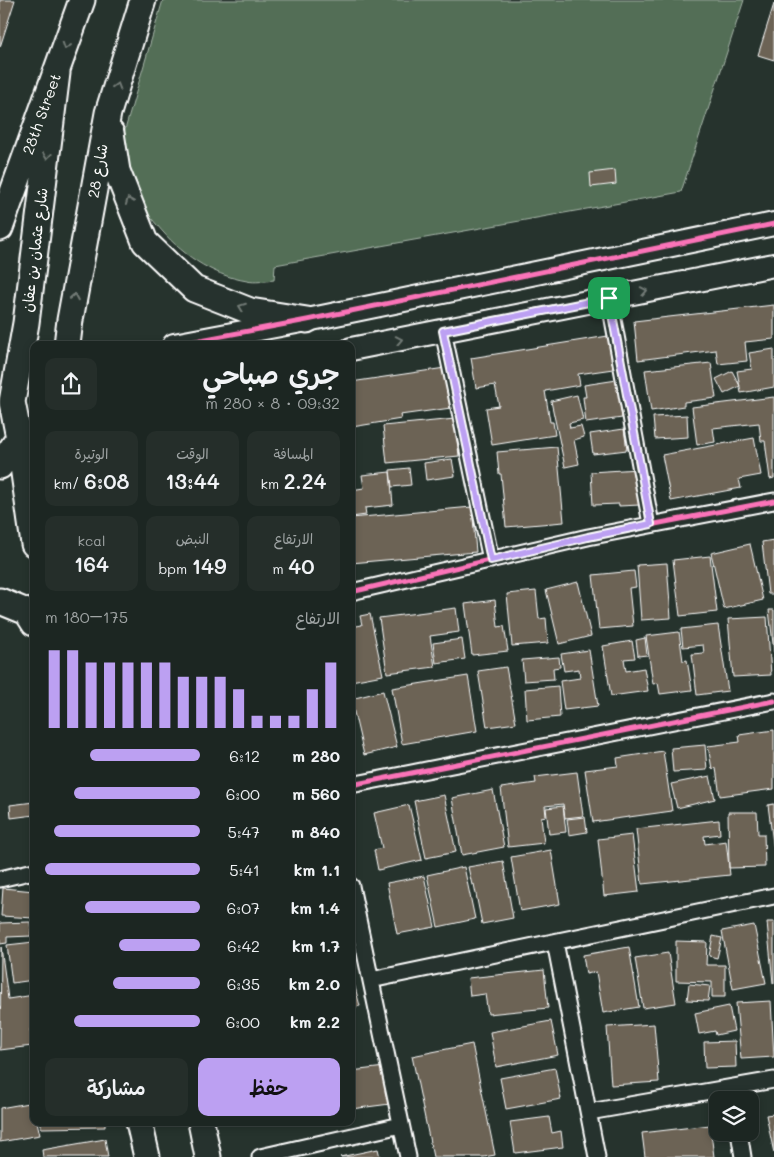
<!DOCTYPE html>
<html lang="ar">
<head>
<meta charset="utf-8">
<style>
  body { margin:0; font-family:Mali,"Playpen Sans Arabic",sans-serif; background:#252e2a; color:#f1f3f6; direction:rtl; height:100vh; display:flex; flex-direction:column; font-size:19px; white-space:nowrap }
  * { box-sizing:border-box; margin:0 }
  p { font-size:16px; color:#a0a5a5 }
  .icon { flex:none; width:28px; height:28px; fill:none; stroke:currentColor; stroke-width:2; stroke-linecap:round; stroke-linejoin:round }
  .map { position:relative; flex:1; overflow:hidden; direction:ltr }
  .drawer { position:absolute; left:30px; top:341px; width:325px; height:785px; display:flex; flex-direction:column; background:#1c2622; border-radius:10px; box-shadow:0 2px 8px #0003,0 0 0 1px #3a4340; direction:rtl }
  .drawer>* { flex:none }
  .tools { position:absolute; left:709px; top:1091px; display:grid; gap:10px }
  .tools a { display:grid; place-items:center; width:50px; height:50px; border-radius:10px; background:#1c2622; box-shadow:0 2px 8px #0003,0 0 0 1px #3a4340; font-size:25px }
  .pin { position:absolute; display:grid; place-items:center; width:42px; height:42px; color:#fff; margin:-21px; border-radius:10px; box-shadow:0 2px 8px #0006 }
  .round { display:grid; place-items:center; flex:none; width:52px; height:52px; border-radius:10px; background:#252e2a }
  .head { display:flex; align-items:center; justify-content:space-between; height:85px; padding:0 15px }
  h1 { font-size:28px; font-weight:600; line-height:38px }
  .metrics { display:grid; grid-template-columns:repeat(3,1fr); gap:8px; height:85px; padding:5px 15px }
  .metrics div { display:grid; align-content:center; border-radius:10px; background:#252e2a; text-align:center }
  .metrics b { font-size:21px; font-weight:600 }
  .metrics small { font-size:14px; font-weight:400 }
  .metrics p { font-size:14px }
  .chart { height:140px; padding:10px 15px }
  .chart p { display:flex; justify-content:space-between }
  .chart svg { width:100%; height:90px; margin-top:5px; stroke:#bca0f2; stroke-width:6 }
  .button { display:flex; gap:10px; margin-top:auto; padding:10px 15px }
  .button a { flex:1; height:58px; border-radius:10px; background:#bca0f2; color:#111; font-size:20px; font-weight:600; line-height:58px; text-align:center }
  .button a+a { background:#252e2a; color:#f1f3f6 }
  ul { padding:0 15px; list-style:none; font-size:16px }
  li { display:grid; grid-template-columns:80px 60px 1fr; align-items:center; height:38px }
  li i { height:12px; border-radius:6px; background:#bca0f2 }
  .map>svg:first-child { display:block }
</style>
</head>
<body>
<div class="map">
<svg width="774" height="1157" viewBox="0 0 774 1157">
  <rect width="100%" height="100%" fill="#26332d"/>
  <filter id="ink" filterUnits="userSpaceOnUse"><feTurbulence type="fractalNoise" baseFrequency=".02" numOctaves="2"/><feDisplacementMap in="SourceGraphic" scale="10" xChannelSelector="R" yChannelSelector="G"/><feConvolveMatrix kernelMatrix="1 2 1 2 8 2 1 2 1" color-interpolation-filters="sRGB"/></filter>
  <g filter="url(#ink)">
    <path fill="#526e56" stroke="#a8b6aa" d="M163,0H744L681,192L275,265L274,280C265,281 255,283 247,281C210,275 180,253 157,225C153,220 148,215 145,210C135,190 126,162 122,140Z"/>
    <path fill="#6c6355" stroke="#fff" d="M0,0H15L0,47Z
      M774,4V60L758,55Z
      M615,170L616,184L591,187L590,173Z
      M774,305V339L745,342L747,361L718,364L716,350L638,360L634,321Z
      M608,336L613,369L578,374L580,385L545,391L550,422H553L555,435L492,445L486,408L499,406L495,385L476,388L471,358Z
      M774,349V387L741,393L737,371L752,369L749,353Z
      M711,363L716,398L684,402V406L651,411L645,370Z
      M445,368L451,408L400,415L401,419L352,427L353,431H351V382Z
      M732,371L740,386L724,394L716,379Z
      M617,380L622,418L586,423L583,397H586L584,385Z
      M577,395L583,420L569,423L570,428L581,426L584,437L574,440L579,464L565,467L551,401Z
      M774,397V478L770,479L765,441H761L759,423L713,428L715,442L697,445L692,407Z
      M687,415L688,437L655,439L653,417Z
      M455,419L459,456L387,463L383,426Z
      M624,429L627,450L593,454L590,434Z
      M754,438L761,475L739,479L741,488L671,501L662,455Z
      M557,447L564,522L506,527L501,474H499L497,452Z
      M452,459L455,476L426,480L424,463Z
      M409,468L411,485L392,487L390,470Z
      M638,469L640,505L619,506V504L593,505L591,472Z
      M390,472L393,505L365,508L366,515L351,517V490L364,488L362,475Z
      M472,507L476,552L351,563V518Z
      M774,540V594H768L762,542Z
      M750,544L763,600L724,609L711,553Z
      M710,556L717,612L680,616L673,560Z
      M667,563L671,618L641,620L637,565Z
      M634,571L636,587L629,588L633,626L599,629L593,575Z
      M578,582L591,636L559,644L546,590Z
      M536,591L539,619L546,618L548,643L512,646L507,594Z
      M495,600L498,627L504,626L508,651L472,655L465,604Z
      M456,608L459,632L430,636L435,667L387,673L379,618Z
      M769,610H774V652Z
      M370,614L383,675L351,681V627L362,625L360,616Z
      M767,617L771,675L733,677L728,619Z
      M718,625L728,691L697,695L692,654L704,653L703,645L683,647L681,629Z
      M679,632L683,661L687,660L692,690L660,694L658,683L653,684L646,636Z
      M645,638L647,655L638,656L636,640Z
      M462,639L465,659L436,663L433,643Z
      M632,641L635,658L624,659L626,671L644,668L648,691L611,696L603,646Z
      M589,650L598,706L564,710L560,681L580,678L579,669L564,671L561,654Z
      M559,657L560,667L553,668L554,679L524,681L522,660Z
      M506,667L516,723L487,727L478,671Z
      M468,676L477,731L402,744L392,688Z
      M558,686L560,717L527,720L525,689Z
      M383,691L397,747L364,755L351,699Z
      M774,730V789L720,796L716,768L712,769L708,746L740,742L739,735Z
      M705,745L707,770L673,772L671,748Z
      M663,751L672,811L593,822L585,770L618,766L617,758Z
      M577,772L583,816L565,818L563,804L545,806L546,816L541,817L544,843L508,847L501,788L536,783L535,777Z
      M710,776L715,799L677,808L671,784Z
      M493,790L504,847L462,855L452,798Z
      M444,795L456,852L426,858L414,801Z
      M34,802V815L11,818L10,805Z
      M774,804V851L768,805Z
      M409,805L422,860L378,870L374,850L382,848L374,813Z
      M563,806L566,832L549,834L546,808Z
      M728,812H757L758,834H764L765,867L729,868Z
      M585,817L587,832L569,835L567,819Z
      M719,820L720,834L704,836L705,844L726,841L730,875L642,884L636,829Z
      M632,835L639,892L604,896L598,839Z
      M551,850L560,904L520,911L511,857Z
      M503,861L513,918L482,924L474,884L472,885L468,867Z
      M464,867L475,919L438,927L427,875Z
      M424,876L435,927L397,934L387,883Z
      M3,888L34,891V918L1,916Z
      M30,922L31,936L7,937V943L0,944V923Z
      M767,922H774V983H773Z
      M754,925L766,983L733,989L722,931Z
      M713,936L722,938L717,958L709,956Z
      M676,941L707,942L706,965H725V997H712V982L676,981Z
      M34,942V980L12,983L7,945Z
      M1,947L8,999L34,995V1029H30L32,1046L0,1050Z
      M629,947L639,1007L603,1013L596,972L586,974L583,955Z
      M668,953L676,1003L643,1008L635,958Z
      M544,970L548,1008L488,1014L485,994L470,996L468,978Z
      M351,972L360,1006L351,1008Z
      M689,984L710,986L708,1001L687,1000Z
      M771,1001L774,1057L741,1059L736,1003Z
      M729,1006L734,1031L716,1035L715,1031L699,1034L695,1013Z
      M551,1021L558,1055L496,1067L490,1032Z
      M654,1024L659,1082L611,1085L607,1027Z
      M735,1041L736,1067L705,1068L704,1042Z
      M472,1044L495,1155L484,1157H433L412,1056Z
      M385,1067L390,1104L351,1109V1071Z
      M555,1068L561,1099L506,1109L500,1078Z
      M34,1102V1122H37L40,1135L0,1142V1108Z
      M774,1114V1153L766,1115Z
      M549,1117L552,1133L561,1131L563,1147L515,1153L510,1122Z
      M41,1122H105V1127L41,1128Z
      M710,1125L714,1157H645L642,1133Z
      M105,1139L108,1157H43L42,1150Z
      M378,1149L380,1157H340Z"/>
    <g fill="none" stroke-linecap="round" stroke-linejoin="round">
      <defs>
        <path id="street" d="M609,298L651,524
          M443,331L491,560
          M351,592L588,537L774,501
          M351,785L774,701
          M0,879L34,871
          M351,886L408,1157
          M555,942L597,1157
          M371,980L774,896
          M589,1112L774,1080
          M739,1132L743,1157
          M260,1157L401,1125"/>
        <path id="secondary" d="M174,345L307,320L774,224
          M351,349L774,265"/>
        <path id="primary" d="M111,133L117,171L145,242L194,289L250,311L307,320
          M0,228L82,0
          M67,345L70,320L108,113L143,0
          M0,466L19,438L27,434
          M34,544L19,438L12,402L26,323L57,73
          M0,601L27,612L34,623
          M139,1122L147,1157
          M201,1122L208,1157"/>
      </defs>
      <use href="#street" stroke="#fff" stroke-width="19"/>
      <use href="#secondary" stroke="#fff" stroke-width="26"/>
      <use href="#primary" stroke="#fff" stroke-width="29"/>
      <use href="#street" stroke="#26332d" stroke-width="15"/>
      <use href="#secondary" stroke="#26332d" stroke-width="22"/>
      <use href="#primary" stroke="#26332d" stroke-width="25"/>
      <defs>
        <path id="cycleway" d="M174,345L307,320L774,224
          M351,592L588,537L774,501
          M351,785L774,701"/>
      </defs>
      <use href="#cycleway" stroke="#26332d" stroke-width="8"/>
      <use href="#cycleway" stroke="#fb73b8" stroke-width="5"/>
    </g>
    <defs><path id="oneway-chevron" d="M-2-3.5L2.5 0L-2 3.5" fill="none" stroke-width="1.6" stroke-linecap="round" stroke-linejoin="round" transform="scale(1.25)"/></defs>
    <g stroke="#727a76">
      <use href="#oneway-chevron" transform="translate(66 46) rotate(109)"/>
      <use href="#oneway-chevron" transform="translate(117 86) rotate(-73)"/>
      <use href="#oneway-chevron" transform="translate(47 156) rotate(97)"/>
      <use href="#oneway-chevron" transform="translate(129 201) rotate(-112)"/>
      <use href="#oneway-chevron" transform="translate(644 291) rotate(-11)"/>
      <use href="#oneway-chevron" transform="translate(74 297) rotate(-80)"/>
      <use href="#oneway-chevron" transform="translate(242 307) rotate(-159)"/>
      <use href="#oneway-chevron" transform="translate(399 340) rotate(-11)"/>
    </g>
  </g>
  <g fill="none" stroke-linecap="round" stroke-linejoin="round" filter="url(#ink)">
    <defs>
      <path id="route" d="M609,298L651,524L588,537L491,560L443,331Z"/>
    </defs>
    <use href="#route" stroke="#fff" stroke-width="10"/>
    <use href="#route" stroke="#bca0f2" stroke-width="6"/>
  </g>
  <g text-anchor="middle" stroke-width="4" stroke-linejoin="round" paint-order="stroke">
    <g font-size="15" fill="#fff" stroke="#26332d">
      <text transform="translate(42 114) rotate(-70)" y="5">28th Street</text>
      <text transform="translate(98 171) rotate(-80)" y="5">شارع 28</text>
      <text transform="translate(35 250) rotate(-83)" y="5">شارع عثمان بن عفان</text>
    </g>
  </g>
</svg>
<div class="tools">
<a><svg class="icon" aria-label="layers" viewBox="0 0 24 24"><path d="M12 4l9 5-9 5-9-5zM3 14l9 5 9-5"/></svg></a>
</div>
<div class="pin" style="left:609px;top:298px;background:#1e9e55"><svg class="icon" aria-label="arrive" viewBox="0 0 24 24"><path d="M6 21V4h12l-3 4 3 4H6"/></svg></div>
<section class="drawer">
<div class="head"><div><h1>جري صباحي</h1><p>09:32 · 8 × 280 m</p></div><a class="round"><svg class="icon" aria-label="share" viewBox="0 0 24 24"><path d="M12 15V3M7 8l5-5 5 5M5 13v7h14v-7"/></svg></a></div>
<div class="metrics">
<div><p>المسافة</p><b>2.24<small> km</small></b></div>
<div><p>الوقت</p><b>13:44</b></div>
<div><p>الوتيرة</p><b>6:08<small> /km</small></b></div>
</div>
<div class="metrics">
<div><p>الارتفاع</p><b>40<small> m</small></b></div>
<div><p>النبض</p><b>149<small> bpm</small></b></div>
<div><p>kcal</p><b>164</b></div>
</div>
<div class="chart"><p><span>الارتفاع</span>175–180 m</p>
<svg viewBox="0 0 160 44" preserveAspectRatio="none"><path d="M5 44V6M15 44V6M25 44V12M35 44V12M45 44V12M55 44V12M65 44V12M75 44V19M85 44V19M95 44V19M105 44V25M115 44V38M125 44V38M135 44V38M145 44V25M155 44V12"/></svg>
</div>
<ul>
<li><b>280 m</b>6:12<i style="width:71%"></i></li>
<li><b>560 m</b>6:00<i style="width:81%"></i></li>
<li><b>840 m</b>5:47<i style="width:94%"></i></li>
<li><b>1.1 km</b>5:41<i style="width:100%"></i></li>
<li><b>1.4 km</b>6:07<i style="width:74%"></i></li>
<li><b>1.7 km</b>6:42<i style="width:52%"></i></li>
<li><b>2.0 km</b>6:35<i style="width:56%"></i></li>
<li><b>2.2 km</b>6:00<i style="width:81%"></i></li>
</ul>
<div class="button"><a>حفظ</a><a>مشاركة</a></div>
</section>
</div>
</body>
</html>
